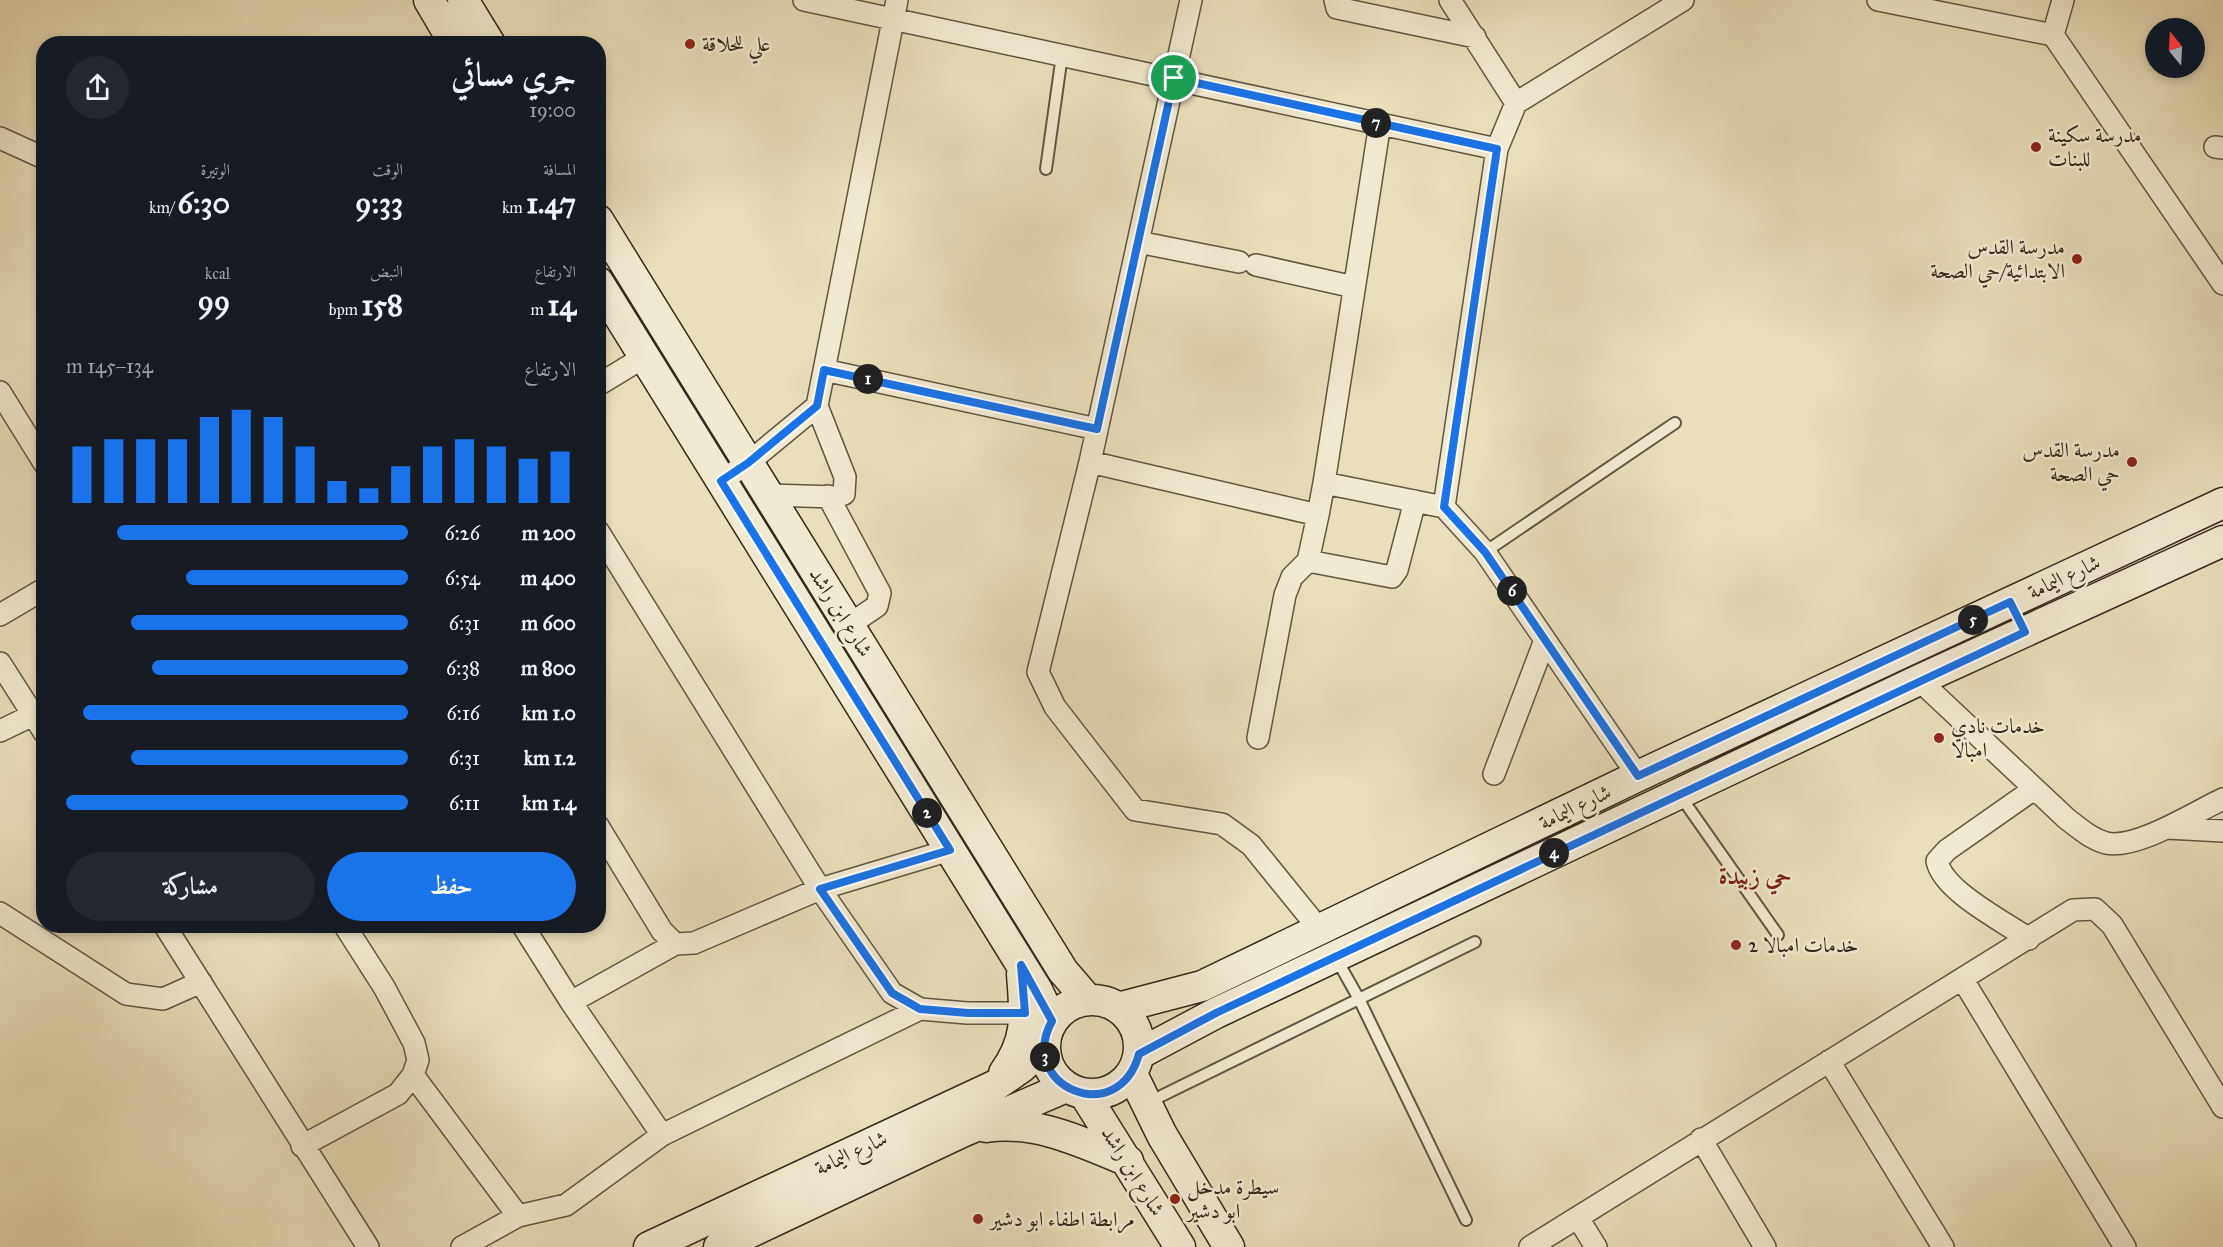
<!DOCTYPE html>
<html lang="ar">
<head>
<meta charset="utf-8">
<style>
  body { margin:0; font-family:"IM FELL Great Primer",Amiri,serif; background:#242831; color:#f1f3f6; direction:rtl; height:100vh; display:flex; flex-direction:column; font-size:22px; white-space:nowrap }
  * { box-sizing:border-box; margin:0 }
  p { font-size:20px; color:#9ea1a6 }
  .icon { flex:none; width:33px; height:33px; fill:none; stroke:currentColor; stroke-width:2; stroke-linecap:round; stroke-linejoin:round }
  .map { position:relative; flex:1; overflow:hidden; direction:ltr }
  .details { position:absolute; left:36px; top:36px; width:570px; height:897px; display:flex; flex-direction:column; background:#171b24; border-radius:24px; box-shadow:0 3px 9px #0003; direction:rtl }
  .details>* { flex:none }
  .needle { width:39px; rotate:342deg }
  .tools { position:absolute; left:2145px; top:18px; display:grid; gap:12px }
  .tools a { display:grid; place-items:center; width:60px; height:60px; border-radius:50%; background:#171b24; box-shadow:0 3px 9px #0003; font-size:30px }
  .pin { position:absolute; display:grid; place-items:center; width:51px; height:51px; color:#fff; margin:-26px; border:3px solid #fff; border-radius:50%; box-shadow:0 2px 6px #0007 }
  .km { position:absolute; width:30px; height:30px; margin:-15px; border-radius:50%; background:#222; color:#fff; font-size:16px; line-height:30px; text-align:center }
  .round { display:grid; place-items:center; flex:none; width:63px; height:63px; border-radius:32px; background:#242831 }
  .overview { display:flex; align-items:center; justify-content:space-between; height:102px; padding:0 30px }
  h1 { font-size:33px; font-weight:700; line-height:45px }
  .stats { display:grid; grid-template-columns:repeat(3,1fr); gap:9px; height:102px; padding:6px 30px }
  .stats div { display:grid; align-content:center }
  .stats b { font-size:30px; font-weight:700 }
  .stats small { font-size:16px; font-weight:400 }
  .stats p { font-size:16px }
  .chart { height:168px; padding:12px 30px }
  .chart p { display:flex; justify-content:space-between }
  .chart svg { width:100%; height:108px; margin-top:6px; stroke:#1a73e8; stroke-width:6 }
  .primary-button { display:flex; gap:12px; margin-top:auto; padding:12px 30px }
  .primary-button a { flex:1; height:69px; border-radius:36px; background:#1a73e8; color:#fff; font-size:24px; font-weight:700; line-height:69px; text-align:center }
  .primary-button a+a { background:#242831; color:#f1f3f6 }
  ul { padding:0 30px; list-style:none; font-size:20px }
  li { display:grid; grid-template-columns:96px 72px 1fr; align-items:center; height:45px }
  li i { height:15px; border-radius:8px; background:#1a73e8 }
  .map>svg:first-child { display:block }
</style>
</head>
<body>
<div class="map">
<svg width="2223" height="1247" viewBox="0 0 2223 1247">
  <rect width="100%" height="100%" fill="#e9dfba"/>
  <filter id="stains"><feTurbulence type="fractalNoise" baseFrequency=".00333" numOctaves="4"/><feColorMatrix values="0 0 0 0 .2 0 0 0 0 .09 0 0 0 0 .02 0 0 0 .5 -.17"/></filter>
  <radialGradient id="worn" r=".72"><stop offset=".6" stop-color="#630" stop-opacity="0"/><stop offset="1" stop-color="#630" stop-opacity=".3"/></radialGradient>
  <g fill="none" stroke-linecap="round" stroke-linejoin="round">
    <defs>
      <path id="lane" d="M1046,169L1062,55
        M1485,552L1675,423
        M1679,794L1778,935
        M1337,960L1359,999L1466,1220
        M1149,1102L1475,942"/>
      <path id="street" d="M804,0L1497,149
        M1191,0L1090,462L1038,672L1055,707L1135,810L1222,824L1251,845L1320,930
        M1335,0L1337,8L1475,37
        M1450,0L1516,103
        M1878,0L2053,35L2223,284
        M2053,35L2063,0
        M0,138L44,158
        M2215,147L2223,148
        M1138,242L1239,262
        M1256,265L1354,287
        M824,370L1097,429
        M598,385L644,357
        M0,392L44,463
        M1090,462L1318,515L1324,483L1444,507L1485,552L1638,776
        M721,481L748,463L817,406L897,0
        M1324,483L1380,123
        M769,495L836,497L844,494L845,477L817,406
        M828,496L880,593L877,606L849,625
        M1444,507L1497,149L1516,103L1683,0
        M598,531L820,889L892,993L920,1009L967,1013H1025
        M1308,561L1392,577L1397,570L1415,501
        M0,615L44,589
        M0,663L44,732
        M1919,680L2067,819C2079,828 2091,839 2106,843C2136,850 2195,812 2223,799
        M0,731L33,715
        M1258,738L1285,595L1292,577L1308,561L1318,515
        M1494,774L1545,640
        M598,826L662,931L675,944L694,943L820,889L950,850
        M2167,828L2223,831
        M0,913L126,994L163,999L201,982
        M165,926L368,1247
        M523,926L571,1002L662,1135
        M2029,939C2003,921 1943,891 1937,861L1947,850L2034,789
        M1963,980L2125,1247
        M571,1002L675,944
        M1829,1061L1943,1247
        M413,1075L518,1216
        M1701,1139L1765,1247
        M302,1146L398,1094L413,1075L418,1060L414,1043L384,987L345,926
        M1578,1218L1596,1247
        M462,1247L518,1216L566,1205L662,1135L920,1009
        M1530,1247L2073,910L2095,909L2112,925L2223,1107"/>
      <path id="secondary" d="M429,0L455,44
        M463,0L490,44
        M598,220L1063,971L1088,1000
        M598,282L1037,990L1052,1021
        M1045 1047a47 47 0 1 1 94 0a47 47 0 1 1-94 0Z
        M1118,1008L1202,986L1638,776L2223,503
        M1139,1054L1216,1013L1919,680L2223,541
        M1004,1073C1029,1038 1025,1015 1022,974
        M1132,1074L1162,1135L1229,1247
        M1085,1095L1180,1247
        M986,1127C1035,1119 1084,1143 1128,1161
        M649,1247L996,1085L1022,1067L1044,1046
        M719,1247L962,1132L1066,1087"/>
    </defs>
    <use href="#lane" stroke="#605645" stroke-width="14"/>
    <use href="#street" stroke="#605645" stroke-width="24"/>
    <use href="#secondary" stroke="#32281e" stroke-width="33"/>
    <use href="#lane" stroke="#f1ead2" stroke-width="10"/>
    <use href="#street" stroke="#f1ead2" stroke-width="21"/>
    <use href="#secondary" stroke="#f1ead2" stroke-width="30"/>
  </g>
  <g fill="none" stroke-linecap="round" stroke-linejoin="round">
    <defs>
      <path id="route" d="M1174,78L1497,149L1444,507L1485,552L1638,776L2010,602L2025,632L1216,1013L1139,1054C1118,1130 1016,1086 1052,1021L1021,965L1025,1013H968L920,1009L892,993L820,889L950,850L721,481L748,463L817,406L824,370L1097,429Z"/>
    </defs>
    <use href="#route" stroke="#fff" stroke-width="12"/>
    <use href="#route" stroke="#1a73e8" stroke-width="8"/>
  </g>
  <g fill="#8f2418" stroke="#f1ead2" stroke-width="2">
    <circle cx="690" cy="44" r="6"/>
    <circle cx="2036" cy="147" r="6"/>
    <circle cx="2077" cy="259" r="6"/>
    <circle cx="2132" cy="462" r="6"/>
    <circle cx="1939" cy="738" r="6"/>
    <circle cx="1736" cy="945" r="6"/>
    <circle cx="1175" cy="1199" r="6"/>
    <circle cx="978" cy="1219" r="6"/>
  </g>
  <g text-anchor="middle" stroke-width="5" stroke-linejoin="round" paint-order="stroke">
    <g font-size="21" fill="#32281e" stroke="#f1ead2" text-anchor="start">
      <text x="702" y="51">علي للحلاقة</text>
      <text x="2048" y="142">مدرسة سكينة<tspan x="2048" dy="24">للبنات</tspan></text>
      <text x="2065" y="254" text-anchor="end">مدرسة القدس<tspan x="2065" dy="24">الابتدائية/حي الصحة</tspan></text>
      <text x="2120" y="457" text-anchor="end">مدرسة القدس<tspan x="2120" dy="24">حي الصحة</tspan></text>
      <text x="1951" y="733">خدمات نادي<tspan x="1951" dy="24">امبالا</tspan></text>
      <text x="1748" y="952">خدمات امبالا 2</text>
      <text x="1187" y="1194">سيطرة مدخل<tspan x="1187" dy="24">ابو دشير</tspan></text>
      <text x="990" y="1226">مرابطة اطفاء ابو دشير</text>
    </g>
    <g font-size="21" fill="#32281e" stroke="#f1ead2">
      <text transform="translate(2064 577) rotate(-25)" y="7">شارع اليمامة</text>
      <text transform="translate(841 612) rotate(58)" y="7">شارع ابن راشد</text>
      <text transform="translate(1575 807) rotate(-26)" y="7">شارع اليمامة</text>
      <text transform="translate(851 1153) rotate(-25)" y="7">شارع اليمامة</text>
      <text transform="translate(1133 1171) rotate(58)" y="7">شارع ابن راشد</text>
    </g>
    <g font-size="24" font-weight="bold" fill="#7a1f14" stroke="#f1ead2">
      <text x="1755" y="884">حي زبيدة</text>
    </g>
  </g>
  <rect width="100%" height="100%" filter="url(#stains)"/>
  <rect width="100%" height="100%" fill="url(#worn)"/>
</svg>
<div class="tools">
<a><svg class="needle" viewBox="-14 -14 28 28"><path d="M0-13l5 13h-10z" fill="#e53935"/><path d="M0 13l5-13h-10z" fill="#9ea1a6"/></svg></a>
</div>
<div class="pin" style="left:1174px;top:78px;background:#1e9e55"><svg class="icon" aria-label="arrive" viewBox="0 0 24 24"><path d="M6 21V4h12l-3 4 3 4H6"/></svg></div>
<b class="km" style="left:868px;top:379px">1</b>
<b class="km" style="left:927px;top:813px">2</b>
<b class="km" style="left:1045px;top:1057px">3</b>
<b class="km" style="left:1554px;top:853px">4</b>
<b class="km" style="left:1973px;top:620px">5</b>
<b class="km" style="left:1512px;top:591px">6</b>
<b class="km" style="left:1376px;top:123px">7</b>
<section class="details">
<div class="overview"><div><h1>جري مسائي</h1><p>19:00</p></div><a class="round"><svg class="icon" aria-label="share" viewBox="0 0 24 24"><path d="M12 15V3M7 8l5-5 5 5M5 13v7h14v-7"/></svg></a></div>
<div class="stats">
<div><p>المسافة</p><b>1.47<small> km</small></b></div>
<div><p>الوقت</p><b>9:33</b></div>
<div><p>الوتيرة</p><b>6:30<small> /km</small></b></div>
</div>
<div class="stats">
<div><p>الارتفاع</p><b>14<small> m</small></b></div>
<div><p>النبض</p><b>158<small> bpm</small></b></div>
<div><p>kcal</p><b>99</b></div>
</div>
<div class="chart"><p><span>الارتفاع</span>134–145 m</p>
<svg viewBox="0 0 160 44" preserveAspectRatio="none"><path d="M5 44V21M15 44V18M25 44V18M35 44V18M45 44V9M55 44V6M65 44V9M75 44V21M85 44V35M95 44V38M105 44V29M115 44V21M125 44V18M135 44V21M145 44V26M155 44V23"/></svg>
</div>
<ul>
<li><b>200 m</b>6:26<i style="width:85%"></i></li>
<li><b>400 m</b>6:54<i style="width:65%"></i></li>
<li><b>600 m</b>6:31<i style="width:81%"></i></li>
<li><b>800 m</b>6:38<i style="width:75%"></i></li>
<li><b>1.0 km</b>6:16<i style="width:95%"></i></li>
<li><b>1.2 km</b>6:31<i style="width:81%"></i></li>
<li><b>1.4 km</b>6:11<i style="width:100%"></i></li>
</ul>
<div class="primary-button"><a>حفظ</a><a>مشاركة</a></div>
</section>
</div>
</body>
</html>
